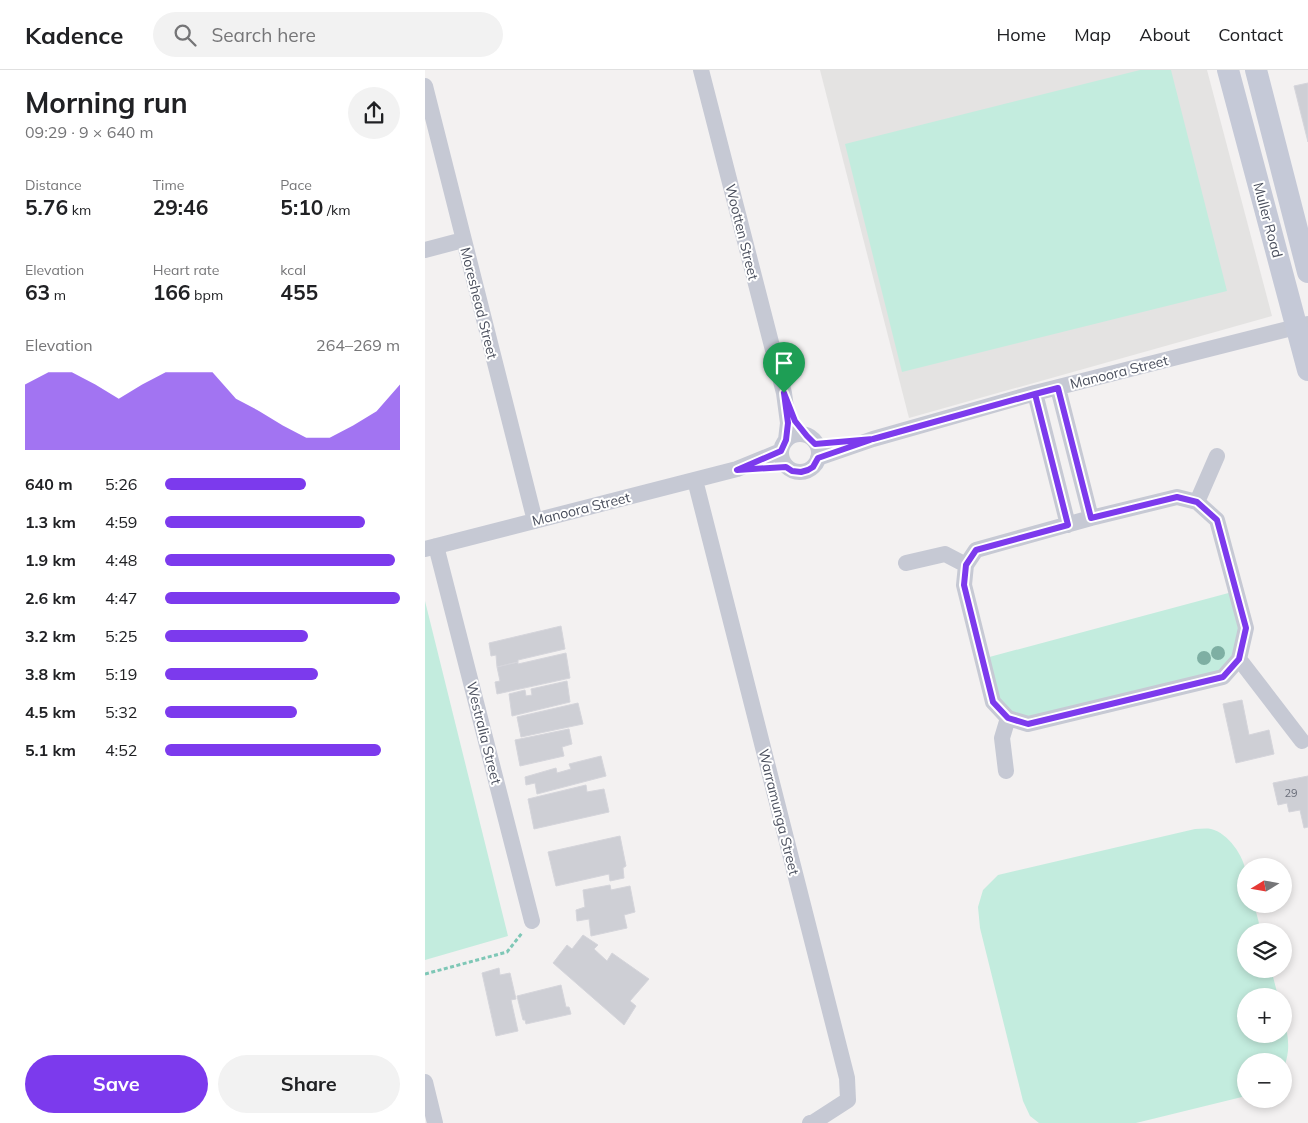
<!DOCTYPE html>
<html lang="en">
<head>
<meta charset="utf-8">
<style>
  body { margin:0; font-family:Mulish,sans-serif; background:#f2f2f2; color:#202124; height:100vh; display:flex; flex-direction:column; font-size:19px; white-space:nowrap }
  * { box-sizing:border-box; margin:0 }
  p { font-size:16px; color:#757577 }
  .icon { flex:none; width:28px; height:28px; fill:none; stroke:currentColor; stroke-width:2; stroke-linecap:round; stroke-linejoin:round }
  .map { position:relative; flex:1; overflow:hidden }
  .drawer { display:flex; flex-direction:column; background:#fff; width:425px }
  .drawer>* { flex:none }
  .needle { width:32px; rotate:259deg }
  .buttons { position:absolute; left:812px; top:788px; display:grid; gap:10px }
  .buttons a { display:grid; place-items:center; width:55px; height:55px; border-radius:50%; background:#fff; box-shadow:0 2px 8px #0003; font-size:25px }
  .pin { position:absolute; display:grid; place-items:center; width:42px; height:42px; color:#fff; margin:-51px -21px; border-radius:50% 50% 50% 0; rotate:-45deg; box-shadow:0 0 5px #0007 }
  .pin .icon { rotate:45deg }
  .round { display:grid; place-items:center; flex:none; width:52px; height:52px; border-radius:26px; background:#f2f2f2 }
  .overview { display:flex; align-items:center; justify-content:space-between; height:85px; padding:0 25px }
  h1 { font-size:28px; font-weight:700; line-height:38px }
  .figures { display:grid; grid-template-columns:repeat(3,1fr); gap:8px; height:85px; padding:5px 25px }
  .figures div { display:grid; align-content:center }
  .figures b { font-size:21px; font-weight:700 }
  .figures small { font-size:14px; font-weight:400 }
  .figures p { font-size:14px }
  .chart { height:140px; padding:10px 25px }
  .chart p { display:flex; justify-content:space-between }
  .chart svg { width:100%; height:90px; margin-top:5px; fill:#7c3aed; opacity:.7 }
  .button { display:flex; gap:10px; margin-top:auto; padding:10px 25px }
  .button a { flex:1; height:58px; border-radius:30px; background:#7c3aed; color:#fff; font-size:20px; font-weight:700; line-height:58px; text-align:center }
  .button a+a { background:#f2f2f2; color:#202124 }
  ul { padding:0 25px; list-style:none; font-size:16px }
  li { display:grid; grid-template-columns:80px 60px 1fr; align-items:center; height:38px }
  li i { height:12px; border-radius:6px; background:#7c3aed }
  header { display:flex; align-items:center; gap:30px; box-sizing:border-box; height:70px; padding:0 25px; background:#fff; border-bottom:1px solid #e0e0e0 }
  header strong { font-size:24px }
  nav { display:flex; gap:28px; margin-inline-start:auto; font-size:18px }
  .search { width:350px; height:45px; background:#f2f2f2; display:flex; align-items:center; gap:12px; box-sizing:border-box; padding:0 18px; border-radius:28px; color:#757577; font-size:19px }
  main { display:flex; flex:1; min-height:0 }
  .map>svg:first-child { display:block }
</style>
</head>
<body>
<header>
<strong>Kadence</strong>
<div class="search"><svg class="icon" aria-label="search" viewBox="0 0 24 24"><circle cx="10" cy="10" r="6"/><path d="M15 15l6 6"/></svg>Search here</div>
<nav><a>Home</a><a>Map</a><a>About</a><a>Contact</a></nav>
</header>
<main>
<section class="drawer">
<div class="overview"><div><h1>Morning run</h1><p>09:29 · 9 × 640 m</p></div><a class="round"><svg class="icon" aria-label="share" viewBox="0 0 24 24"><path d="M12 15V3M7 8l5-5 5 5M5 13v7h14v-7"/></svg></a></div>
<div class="figures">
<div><p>Distance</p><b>5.76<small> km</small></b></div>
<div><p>Time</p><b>29:46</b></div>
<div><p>Pace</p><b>5:10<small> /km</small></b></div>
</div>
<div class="figures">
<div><p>Elevation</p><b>63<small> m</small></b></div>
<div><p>Heart rate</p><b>166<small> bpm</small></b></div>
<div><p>kcal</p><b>455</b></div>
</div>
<div class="chart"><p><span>Elevation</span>264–269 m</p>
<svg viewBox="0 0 160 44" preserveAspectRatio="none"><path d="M0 44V12L10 6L20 6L30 12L40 19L50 12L60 6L70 6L80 6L90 19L100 25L110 32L120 38L130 38L140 32L150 25L160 12V44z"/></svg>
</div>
<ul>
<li><b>640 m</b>5:26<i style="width:60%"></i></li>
<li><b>1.3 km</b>4:59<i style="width:85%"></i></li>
<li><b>1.9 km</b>4:48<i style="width:98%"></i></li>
<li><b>2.6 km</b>4:47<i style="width:100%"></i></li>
<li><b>3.2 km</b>5:25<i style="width:61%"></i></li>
<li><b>3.8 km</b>5:19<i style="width:65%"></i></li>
<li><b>4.5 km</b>5:32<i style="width:56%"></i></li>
<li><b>5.1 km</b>4:52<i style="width:92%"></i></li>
</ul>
<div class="button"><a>Save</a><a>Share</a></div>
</section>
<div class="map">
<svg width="883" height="1053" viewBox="0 0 883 1053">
  <rect width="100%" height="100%" fill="#f3f1f1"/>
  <path fill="#e4e3e2" d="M395,0H782L847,246L484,348Z"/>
  <path fill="#c3ecde" d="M715,0H746L802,221L477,302L420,74Z
    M811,521L821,558L798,607L603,654L583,648L557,589Z
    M0,531L83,866L0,890Z
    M770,759C775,759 781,758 786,759C803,763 819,786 821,803C823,813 821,824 821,834H829L836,861H821V899H846L853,926H821V964H859V948C863,965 866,980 859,997V991H821V1026L711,1053H614L605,1046L598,1031L555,858L553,837L558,820L573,805Z"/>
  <path fill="#cecfd5" stroke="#d5d5db" d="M883,13V72L869,16Z
    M136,556L140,579L93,590V592L72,597L71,585L66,586L64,573Z
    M141,583L145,608L72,624L70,612L75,611L72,597L93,592V594Z
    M142,611L145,632L87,646L84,624L100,620L101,626L107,625L106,619Z
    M817,630L824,665L844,660L849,684L811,693L798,634Z
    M153,633L158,654L96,667L92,647Z
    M144,659L147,674L137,677L139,686L95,696L90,670Z
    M176,686L181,706L112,724L110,713L101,715L100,707L131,698L132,703L146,699L144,694Z
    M883,706V757L879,758L875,740L864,742L862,733L853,735L848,713Z
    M161,715L162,722L179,719L184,742L109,759L103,729Z
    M195,766L201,796L198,798L199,808L185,811L184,804L131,816L123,782Z
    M185,815L186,820L205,816L210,842L199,845L202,858L166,866L164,849L152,851L151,840L160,837L158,820Z
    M158,865L173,875L169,879L182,891L187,883L224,909L205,931L211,936L199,955L128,893L142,875L147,879Z
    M74,898L75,905L85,903L91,929L86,930L93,961L71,966L57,903Z
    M136,915L141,937H144L146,944L101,954L100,950H98L92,926Z"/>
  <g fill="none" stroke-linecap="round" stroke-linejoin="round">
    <path stroke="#7ec7b6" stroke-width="3" stroke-dasharray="4 2.5" stroke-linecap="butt" d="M0,904L82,882L97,863"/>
    <path stroke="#c6c9d4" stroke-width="16" d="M276,0L359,323L363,353L361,370
      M0,16L110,451
      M0,180L38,170
      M633,318L666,448
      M610,323L643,455
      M356 383a19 19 0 1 1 38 0a19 19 0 1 1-38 0Z
      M393,388L448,369L610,323L883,254
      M270,410L422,1008L423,1030L389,1052L385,1053
      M752,427L772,432L792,450L821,558L814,589L798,607L603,654L583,648L568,632L539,515L541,495L551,480L666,448Z
      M772,432L792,386
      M11,476L107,851
      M0,479L312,399L356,381
      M481,493L520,484L541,495
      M814,589L877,671
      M581,701L577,668L583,648
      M0,1012L10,1053"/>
    <path stroke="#c5c9d7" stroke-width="22" d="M803,0L883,300
      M831,0L883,202"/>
  </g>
  <g fill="#7eafa3">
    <circle cx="793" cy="583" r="7"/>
    <circle cx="779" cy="588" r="7"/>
  </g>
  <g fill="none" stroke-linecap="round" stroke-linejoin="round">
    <defs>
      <path id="route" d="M359,323L363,353L361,370L356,381L312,400L361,397L367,401L376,402L383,400L388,397L393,388L448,369L610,324L643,455L551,480L541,495L539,515L568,632L583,648L603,654L798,607L814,589L821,558L792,450L772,432L752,427L666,448L633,318L610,324L448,369L390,374L382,366L370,351L359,323"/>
    </defs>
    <use href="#route" stroke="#fff" stroke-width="10"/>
    <use href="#route" stroke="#7c3aed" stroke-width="6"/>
  </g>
  <g text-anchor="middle" stroke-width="4" stroke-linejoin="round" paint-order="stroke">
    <g font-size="11" fill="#6b6f7b">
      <text x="866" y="727">29</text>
    </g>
    <g font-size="14" fill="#4a4f5d" stroke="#fff">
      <text transform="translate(843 150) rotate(75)" y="5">Muller Road</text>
      <text transform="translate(317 162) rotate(76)" y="5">Wootten Street</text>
      <text transform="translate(54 233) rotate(76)" y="5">Moreshead Street</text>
      <text transform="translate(694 302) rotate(-14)" y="5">Manoora Street</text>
      <text transform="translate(156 439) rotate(-14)" y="5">Manoora Street</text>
      <text transform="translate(59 663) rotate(76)" y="5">Westralia Street</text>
      <text transform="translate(354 742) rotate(76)" y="5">Warramunga Street</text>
    </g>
  </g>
</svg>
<div class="buttons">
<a><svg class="needle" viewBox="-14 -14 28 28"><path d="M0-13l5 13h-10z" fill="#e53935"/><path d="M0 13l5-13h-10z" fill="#757577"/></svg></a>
<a><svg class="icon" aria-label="layers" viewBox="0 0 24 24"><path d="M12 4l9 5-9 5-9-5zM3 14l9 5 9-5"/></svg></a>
<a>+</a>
<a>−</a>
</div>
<div class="pin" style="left:359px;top:323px;background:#1e9e55"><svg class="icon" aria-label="arrive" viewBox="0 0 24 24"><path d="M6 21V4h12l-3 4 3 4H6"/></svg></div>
</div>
</main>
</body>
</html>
